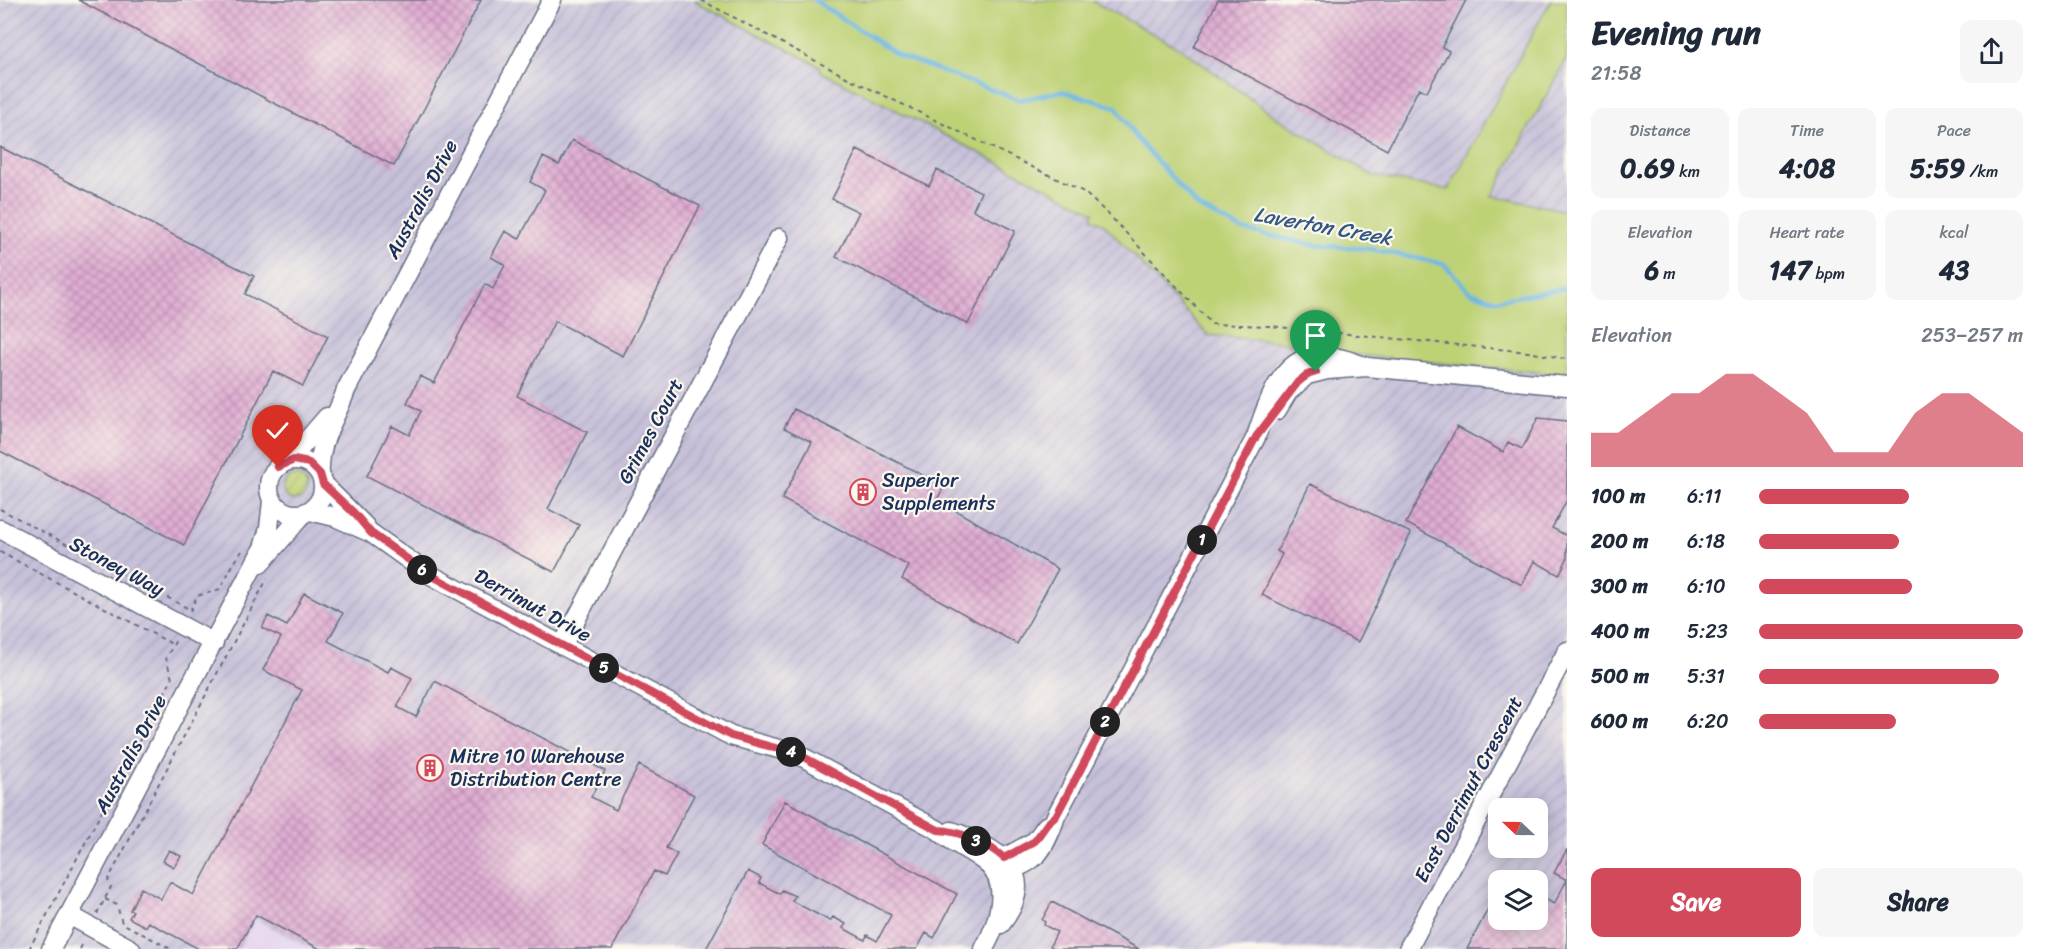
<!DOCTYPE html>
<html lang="en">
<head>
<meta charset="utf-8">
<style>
  body { margin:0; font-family:Sriracha,sans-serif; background:#f6f6f7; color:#1f2937; height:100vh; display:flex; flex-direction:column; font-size:22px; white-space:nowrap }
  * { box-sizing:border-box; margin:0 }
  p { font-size:20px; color:#747a83 }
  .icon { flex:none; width:33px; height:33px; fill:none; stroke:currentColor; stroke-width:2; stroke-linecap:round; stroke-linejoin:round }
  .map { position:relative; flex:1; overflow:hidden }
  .details { display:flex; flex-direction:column; background:#fff; width:480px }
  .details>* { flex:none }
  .needle { width:39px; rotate:292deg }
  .fabs { position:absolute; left:1488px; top:798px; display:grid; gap:12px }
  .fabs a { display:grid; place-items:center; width:60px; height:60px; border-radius:12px; background:#fff; box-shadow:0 3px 15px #0003; font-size:30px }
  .pin { position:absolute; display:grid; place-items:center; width:51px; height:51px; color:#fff; margin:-62px -26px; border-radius:50% 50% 50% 0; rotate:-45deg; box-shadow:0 0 6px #0007 }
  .pin .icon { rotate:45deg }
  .km { position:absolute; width:30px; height:30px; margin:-15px; border-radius:50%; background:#222; color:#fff; font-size:16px; line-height:30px; text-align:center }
  .round { display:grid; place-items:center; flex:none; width:63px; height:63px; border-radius:12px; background:#f6f6f7 }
  .overview { display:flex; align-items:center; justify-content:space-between; height:102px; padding:0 24px }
  h1 { font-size:33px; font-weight:700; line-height:45px }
  .metrics { display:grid; grid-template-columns:repeat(3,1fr); gap:9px; height:102px; padding:6px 24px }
  .metrics div { display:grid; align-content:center; border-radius:12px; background:#f6f6f7; text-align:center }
  .metrics b { font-size:26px; font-weight:700 }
  .metrics small { font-size:16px; font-weight:400 }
  .metrics p { font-size:16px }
  .chart { height:168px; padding:12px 24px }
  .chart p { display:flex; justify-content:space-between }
  .chart svg { width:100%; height:108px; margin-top:6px; fill:#d1495b; opacity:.7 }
  .primary-button { display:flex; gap:12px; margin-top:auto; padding:12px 24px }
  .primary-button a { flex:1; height:69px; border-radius:12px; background:#d1495b; color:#fff; font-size:24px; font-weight:700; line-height:69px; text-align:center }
  .primary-button a+a { background:#f6f6f7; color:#1f2937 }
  ul { padding:0 24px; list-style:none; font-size:20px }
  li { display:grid; grid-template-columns:96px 72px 1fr; align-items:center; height:45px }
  li i { height:15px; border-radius:8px; background:#d1495b }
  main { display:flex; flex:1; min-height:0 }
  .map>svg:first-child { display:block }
</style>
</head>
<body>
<main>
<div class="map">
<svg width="1567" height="949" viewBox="0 0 1567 949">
  <defs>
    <pattern id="industrial-furrows" width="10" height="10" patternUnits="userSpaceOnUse" patternTransform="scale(1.5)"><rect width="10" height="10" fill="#c6c0d9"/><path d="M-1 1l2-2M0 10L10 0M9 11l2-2" fill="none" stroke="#aaa5bd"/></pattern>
    <pattern id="garden-furrows" width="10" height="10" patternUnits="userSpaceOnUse" patternTransform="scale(1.5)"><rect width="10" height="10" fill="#bdd174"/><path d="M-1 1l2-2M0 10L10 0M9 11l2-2" fill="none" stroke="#a2b467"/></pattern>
    <pattern id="building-cross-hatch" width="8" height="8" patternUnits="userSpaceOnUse" patternTransform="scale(1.5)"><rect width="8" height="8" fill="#e0add2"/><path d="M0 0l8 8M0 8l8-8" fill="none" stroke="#b58dae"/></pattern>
  </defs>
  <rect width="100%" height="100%" fill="#fbf7ec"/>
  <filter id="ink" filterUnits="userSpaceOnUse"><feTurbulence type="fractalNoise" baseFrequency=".0167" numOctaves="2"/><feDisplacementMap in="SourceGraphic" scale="12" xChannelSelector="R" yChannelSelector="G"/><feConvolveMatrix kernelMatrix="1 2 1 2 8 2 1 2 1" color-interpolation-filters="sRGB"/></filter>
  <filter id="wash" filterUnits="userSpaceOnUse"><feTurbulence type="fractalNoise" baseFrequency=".008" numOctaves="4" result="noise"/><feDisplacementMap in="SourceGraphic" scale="24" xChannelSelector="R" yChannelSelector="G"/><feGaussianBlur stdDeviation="1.35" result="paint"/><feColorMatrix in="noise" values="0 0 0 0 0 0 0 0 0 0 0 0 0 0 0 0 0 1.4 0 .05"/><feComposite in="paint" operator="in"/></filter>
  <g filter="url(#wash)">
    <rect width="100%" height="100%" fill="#f2e5cb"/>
    <path fill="#e4d3f1" d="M255,919L311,949H239Z"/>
    <path fill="url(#industrial-furrows)" fill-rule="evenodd" d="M0,0H1567V949H311L255,919L239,949H0ZM1498,808H1538V848H1498ZM1498,880H1538V920H1498Z"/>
    <path fill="#bdd174" stroke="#6c8069" stroke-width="1.5" d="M693,0H1090L1180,48L1276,117L1373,176L1448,190L1551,0H1567V57L1492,196L1567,211V375L1345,354L1283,342L1208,335L1104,224L1092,218L1094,212L820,71L821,67Z"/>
    <path fill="url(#garden-furrows)" stroke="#6c8069" stroke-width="1.5" d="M283 488a12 12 0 1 1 24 0a12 12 0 1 1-24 0Z"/>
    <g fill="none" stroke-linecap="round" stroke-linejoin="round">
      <path stroke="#6ab6e3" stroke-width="4.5" d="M814,0L899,56L1020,100L1062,91L1116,107L1138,140L1198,207L1243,230L1315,245L1371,249L1444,264L1470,292L1496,300L1567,288"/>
    </g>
    <g id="blocks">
      <path fill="url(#building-cross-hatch)" d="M78,0H481L394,166Z
        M1218,0H1466L1442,47L1449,51L1427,92L1419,88L1387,150L1194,47Z
        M572,140L700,206L623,356L555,321L517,396L587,432L548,509L579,525L554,572L367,476L392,426L409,435L421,411L407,403L420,376L434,383L485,284L493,289L505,265L491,257L505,231L519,239L545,190L530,182L543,157L559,165Z
        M0,147L254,276L245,294L328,336L303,386L273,371L184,545L0,451Z
        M857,150L929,186L937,170L981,192L973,210L1015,231L968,324L836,257L859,212L832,199Z
        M794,409L944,486L937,500L1058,569L1017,644L902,579L909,566L782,499L812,442L784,428Z
        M1538,418L1567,421V500L1552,528L1567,536V559L1559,575L1534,561L1522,585L1406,523L1457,427L1503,452L1508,442L1522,449Z
        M1310,484L1411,533L1358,642L1262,595L1282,554L1277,551Z
        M304,593L343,613L328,641L388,672L391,667L412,678L397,707L416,717L435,681L605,771L591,797L616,810L639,765L694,795L666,848L677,854L665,876L654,871L612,949H320L256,915L237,949H199L148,922L146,927L129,918L133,911L130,910L141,888L161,899L170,882L193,895L302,690L263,670L281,637L262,628L268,616L287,626Z
        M785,801L957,894L934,938L926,933L917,949H706L748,871L761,878L759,883L780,894L782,890L795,896L792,901L830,921L833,917L846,924L843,928L865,940L867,935L877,941L891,915L762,845Z
        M1567,849V880L1554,873Z
        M169,850L181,856L174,867L163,861Z
        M1567,880V949H1467L1488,909L1498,915V920H1507L1526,930L1532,920H1538V909L1543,898L1554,904Z
        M1052,902L1139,949H1056L1050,946L1057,932L1044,925L1045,922L1042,920Z"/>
    </g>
  </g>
  <g filter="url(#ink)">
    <use href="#blocks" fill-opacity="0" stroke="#666f84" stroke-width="1.5"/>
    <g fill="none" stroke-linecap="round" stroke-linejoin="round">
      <defs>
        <path id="minor" d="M1277,410L1288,392L1307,375L1327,370L1367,367L1567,386
          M269 487a27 27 0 1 1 54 0a27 27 0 1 1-54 0Z
          M289,461L327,417
          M320,474C318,440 336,420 346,390L552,0
          M323,484L366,527
          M310,511L335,517L371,533L427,573L731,736L797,754L938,830C953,844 970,850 985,862C1013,883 997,925 984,949
          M0,529L214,643
          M260,564L304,513
          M562,646L779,238
          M951,831C960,833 968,838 977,842C1018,861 1030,886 1001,924
          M999,868L1004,858L1035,841L1046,826
          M995,874C1034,866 1044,853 1056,816L1256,437C1265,409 1280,358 1317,356C1335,355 1351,361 1367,367
          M69,915L131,949
          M51,949L263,548L269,528L272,501
          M1408,949L1567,651"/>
      </defs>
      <use href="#minor" stroke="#666f84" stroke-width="21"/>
      <path stroke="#666f84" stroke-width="2" stroke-dasharray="4.5 4.5" stroke-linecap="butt" d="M701,0L848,78L1084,192L1109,215L1212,324L1269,326L1528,352L1567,359
        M0,509L191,610
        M0,552L172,644
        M190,611L197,596L220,589L234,563L242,551
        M105,899L117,905L122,923L171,949
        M97,914L111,887L108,880L267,579
        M29,949L172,679L166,658L176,640
        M80,949L84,941"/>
      <use href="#minor" stroke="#fff" stroke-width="18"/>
    </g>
  </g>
  <g fill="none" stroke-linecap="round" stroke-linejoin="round" filter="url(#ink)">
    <defs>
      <path id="route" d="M278,467L294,460L309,463L320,474L323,484L354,513L371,533L427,573L731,736L798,754L938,830C961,831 987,843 1004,858L1035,841L1047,824L1056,816L1256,437L1298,382L1307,375L1316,372"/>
    </defs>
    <use href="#route" stroke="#fff" stroke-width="12"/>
    <use href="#route" stroke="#d1495b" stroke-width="8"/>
  </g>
  <defs>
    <symbol id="building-ring" viewBox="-11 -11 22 22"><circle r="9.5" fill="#fbf7ec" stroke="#d1495b" stroke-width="1.5"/><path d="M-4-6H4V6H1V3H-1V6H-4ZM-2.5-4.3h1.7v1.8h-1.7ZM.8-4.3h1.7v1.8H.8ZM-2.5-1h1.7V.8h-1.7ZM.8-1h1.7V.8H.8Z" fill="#d1495b"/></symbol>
  </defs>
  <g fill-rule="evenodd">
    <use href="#building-ring" x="848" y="477" width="30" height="30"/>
    <use href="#building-ring" x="415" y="753" width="30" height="30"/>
  </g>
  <g text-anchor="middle" stroke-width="4.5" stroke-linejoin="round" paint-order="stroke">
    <g font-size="20" fill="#1b2f5e" stroke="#fbf7ec">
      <text transform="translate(421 199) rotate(-62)" y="7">Australis Drive</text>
      <text transform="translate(650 431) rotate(-62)" y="7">Grimes Court</text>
      <text transform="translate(117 566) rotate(28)" y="7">Stoney Way</text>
      <text transform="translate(533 605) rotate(29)" y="7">Derrimut Drive</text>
      <text transform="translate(130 754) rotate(-62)" y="7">Australis Drive</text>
      <text transform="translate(1468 789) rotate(-62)" y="7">East Derrimut Crescent</text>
    </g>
    <g font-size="20" fill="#1b2f5e" stroke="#fbf7ec" text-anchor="start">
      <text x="882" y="487">Superior<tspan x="882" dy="23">Supplements</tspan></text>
      <text x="450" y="763">Mitre 10 Warehouse<tspan x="450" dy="23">Distribution Centre</tspan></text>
    </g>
    <g font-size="21" font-style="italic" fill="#335886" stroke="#fbf7ec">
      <text transform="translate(1323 226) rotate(10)" y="7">Laverton Creek</text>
    </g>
  </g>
</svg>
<div class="fabs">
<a><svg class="needle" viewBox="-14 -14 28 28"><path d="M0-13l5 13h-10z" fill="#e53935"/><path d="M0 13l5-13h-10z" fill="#747a83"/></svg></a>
<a><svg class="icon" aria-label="layers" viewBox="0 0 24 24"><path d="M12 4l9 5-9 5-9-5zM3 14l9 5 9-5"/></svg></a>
</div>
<div class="pin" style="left:1316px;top:372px;background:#1e9e55"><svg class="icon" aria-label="arrive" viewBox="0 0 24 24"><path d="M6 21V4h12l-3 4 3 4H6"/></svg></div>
<div class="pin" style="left:278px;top:467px;background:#d93025"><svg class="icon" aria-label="check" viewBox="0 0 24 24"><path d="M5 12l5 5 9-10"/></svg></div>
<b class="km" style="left:1202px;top:540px">1</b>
<b class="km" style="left:1105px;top:722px">2</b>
<b class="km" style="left:976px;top:841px">3</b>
<b class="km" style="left:791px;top:752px">4</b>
<b class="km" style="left:604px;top:668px">5</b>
<b class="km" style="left:422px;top:570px">6</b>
</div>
<section class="details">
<div class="overview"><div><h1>Evening run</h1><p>21:58</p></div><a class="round"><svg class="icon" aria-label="share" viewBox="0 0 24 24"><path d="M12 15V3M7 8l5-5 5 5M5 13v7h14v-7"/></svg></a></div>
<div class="metrics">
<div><p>Distance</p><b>0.69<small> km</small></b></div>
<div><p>Time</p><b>4:08</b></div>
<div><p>Pace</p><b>5:59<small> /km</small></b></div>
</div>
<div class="metrics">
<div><p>Elevation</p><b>6<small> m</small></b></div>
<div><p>Heart rate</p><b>147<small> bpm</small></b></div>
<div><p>kcal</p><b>43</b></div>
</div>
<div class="chart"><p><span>Elevation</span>253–257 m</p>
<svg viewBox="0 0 160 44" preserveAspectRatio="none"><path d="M0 44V30L10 30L20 22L30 14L40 14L50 6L60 6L70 14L80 22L90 38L100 38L110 38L120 22L130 14L140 14L150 22L160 30V44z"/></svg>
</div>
<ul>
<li><b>100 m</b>6:11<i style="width:57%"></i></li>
<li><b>200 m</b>6:18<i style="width:53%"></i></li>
<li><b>300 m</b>6:10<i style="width:58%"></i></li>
<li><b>400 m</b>5:23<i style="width:100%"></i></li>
<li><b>500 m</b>5:31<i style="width:91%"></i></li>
<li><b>600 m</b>6:20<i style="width:52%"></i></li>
</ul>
<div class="primary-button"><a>Save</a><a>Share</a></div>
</section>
</main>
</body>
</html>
